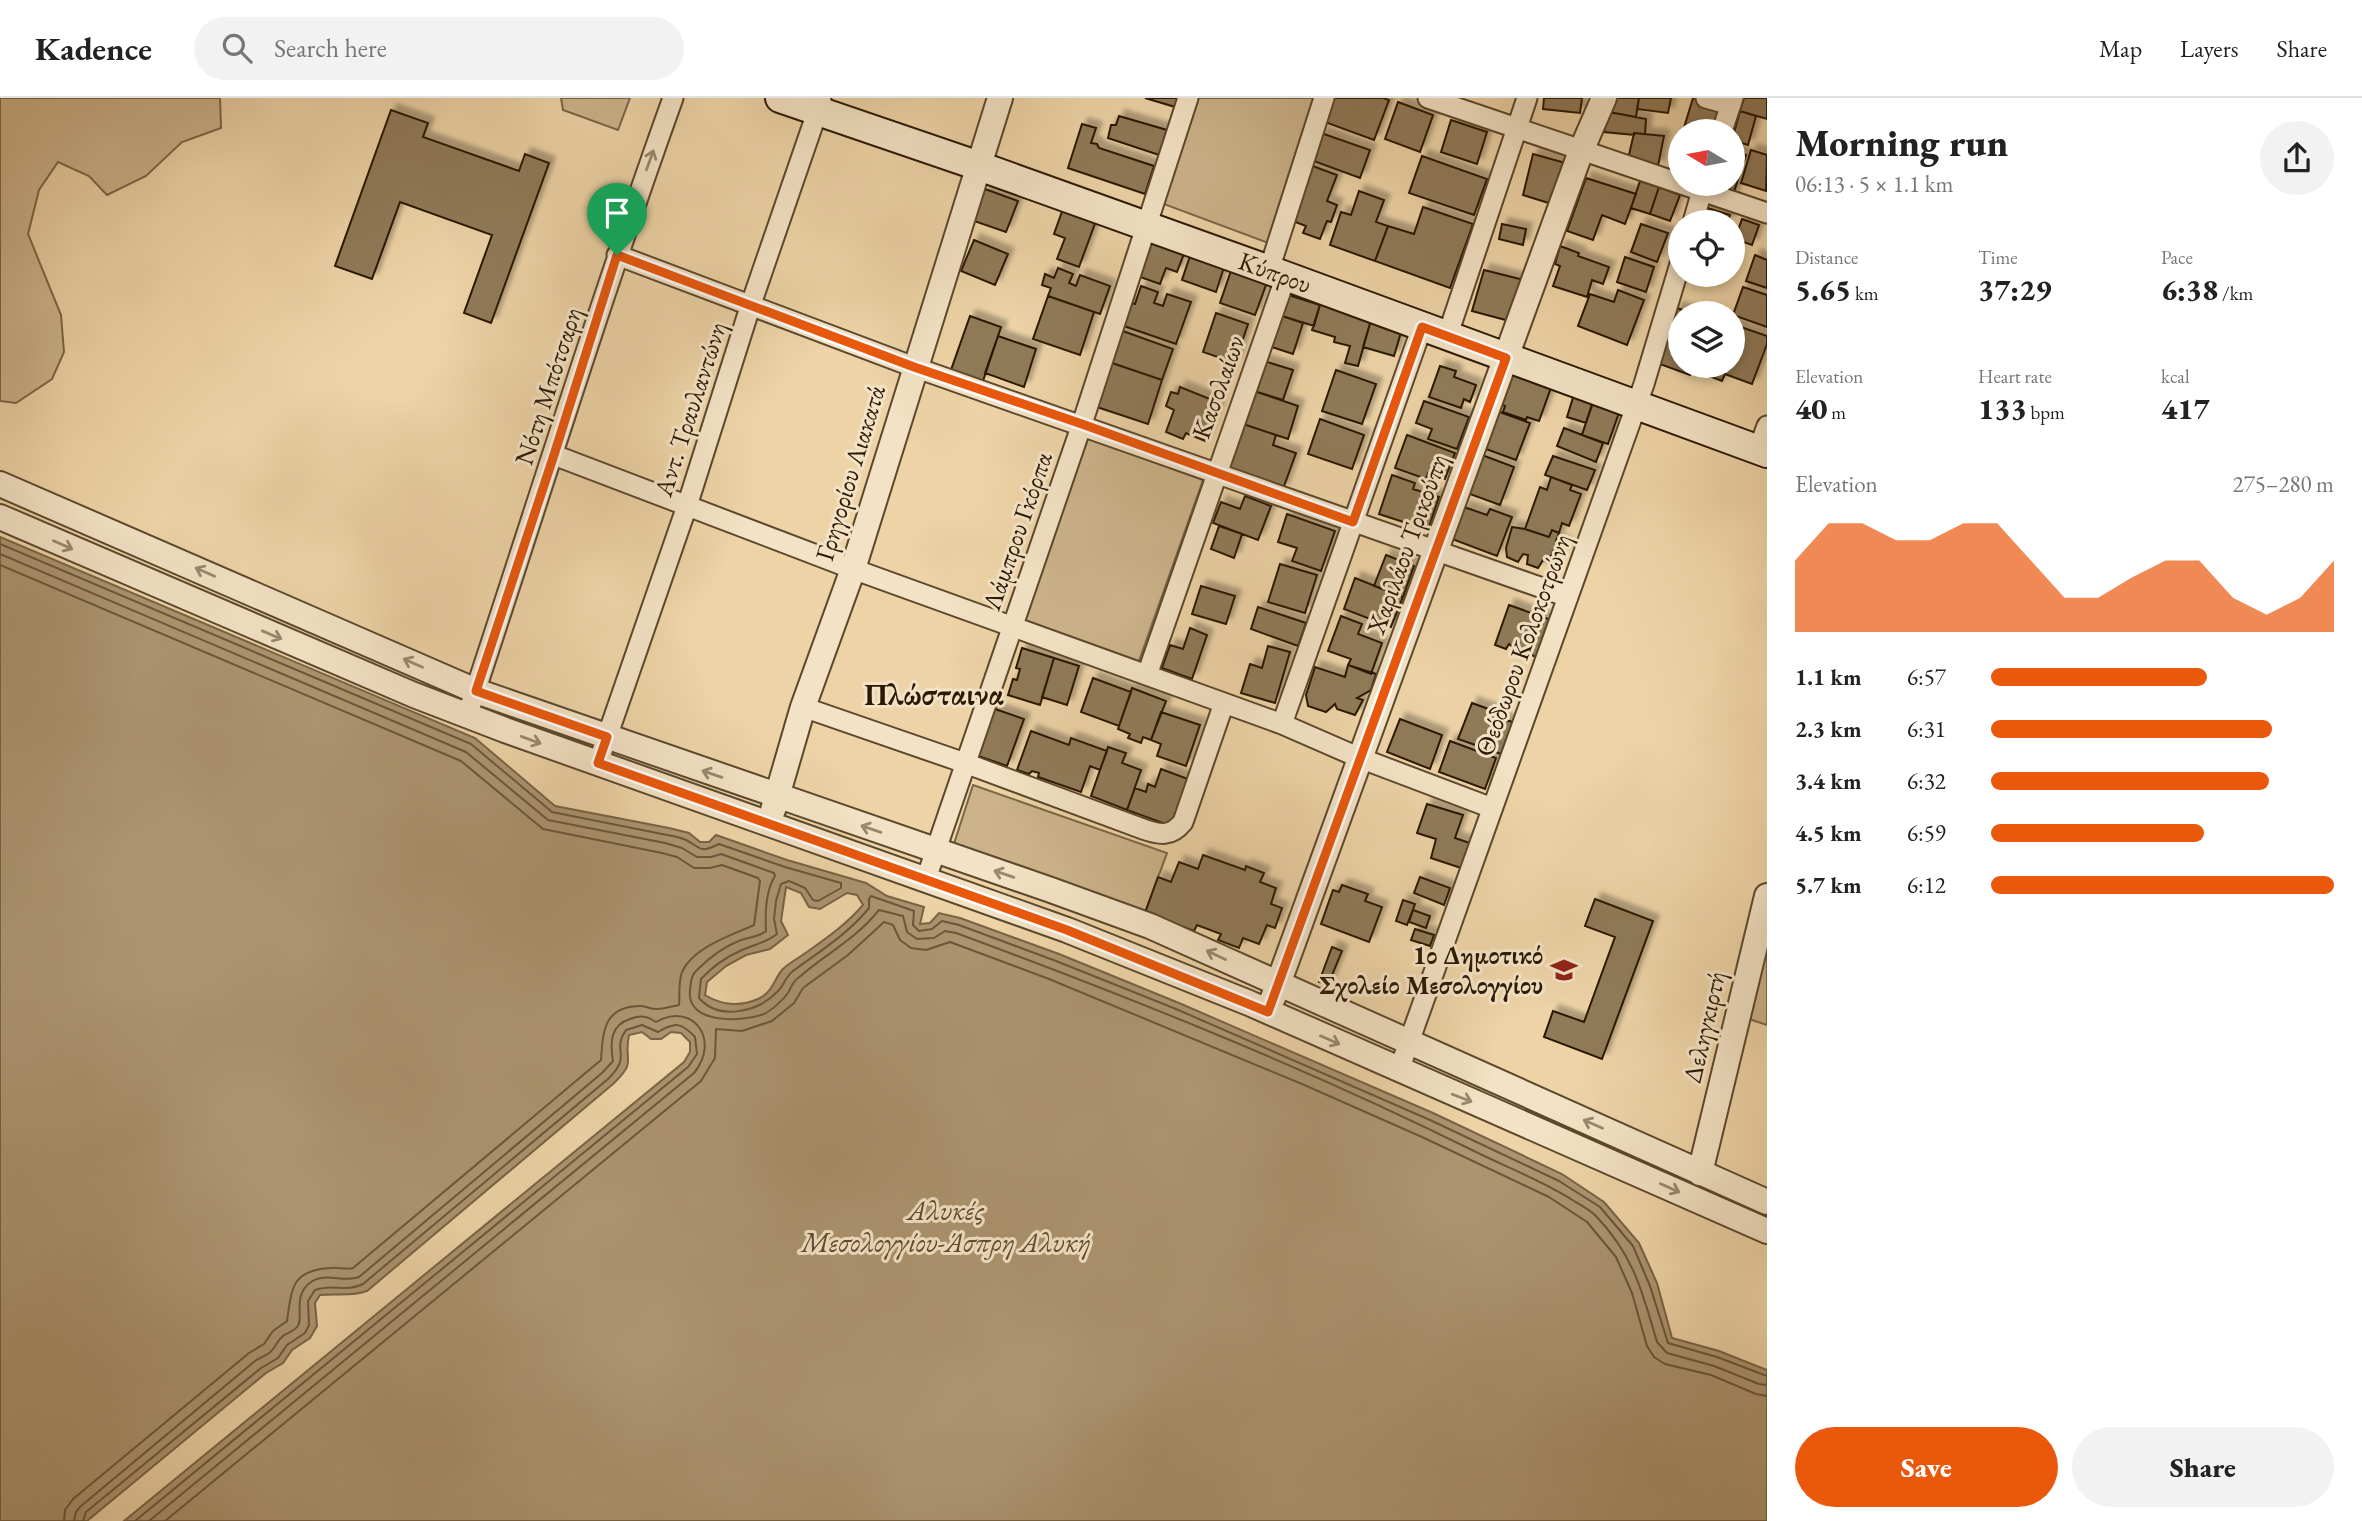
<!DOCTYPE html>
<html lang="en">
<head>
<meta charset="utf-8">
<style>
  body { margin:0; font-family:"EB Garamond",serif; background:#f2f2f2; color:#222; height:100vh; display:flex; flex-direction:column; font-size:26px; white-space:nowrap }
  * { box-sizing:border-box; margin:0 }
  p { font-size:23px; color:#767676 }
  .icon { flex:none; width:38px; height:38px; fill:none; stroke:currentColor; stroke-width:2; stroke-linecap:round; stroke-linejoin:round }
  .map { position:relative; flex:1; overflow:hidden }
  .panel { display:flex; flex-direction:column; background:#fff; width:595px }
  .panel>* { flex:none }
  .needle { width:46px; rotate:280deg }
  .fabs { position:absolute; left:1668px; top:21px; display:grid; gap:14px }
  .fabs a { display:grid; place-items:center; width:77px; height:77px; border-radius:50%; background:#fff; box-shadow:0 4px 10px #0003; font-size:35px }
  .pin { position:absolute; display:grid; place-items:center; width:60px; height:60px; color:#fff; margin:-72px -30px; border-radius:50% 50% 50% 0; rotate:-45deg; box-shadow:0 0 7px #0007 }
  .pin .icon { rotate:45deg }
  .round { display:grid; place-items:center; flex:none; width:74px; height:74px; border-radius:37px; background:#f2f2f2 }
  .headline { display:flex; align-items:center; justify-content:space-between; height:119px; padding:0 28px }
  h1 { font-size:38px; font-weight:800; line-height:52px }
  .metrics { display:grid; grid-template-columns:repeat(3,1fr); gap:10px; height:119px; padding:7px 28px }
  .metrics div { display:grid; align-content:center }
  .metrics b { font-size:30px; font-weight:800 }
  .metrics small { font-size:19px; font-weight:400 }
  .metrics p { font-size:19px }
  .chart { height:196px; padding:14px 28px }
  .chart p { display:flex; justify-content:space-between }
  .chart svg { width:100%; height:126px; margin-top:7px; fill:#ea580c; opacity:.7 }
  .cta { display:flex; gap:14px; margin-top:auto; padding:14px 28px }
  .cta a { flex:1; height:80px; border-radius:42px; background:#ea580c; color:#fff; font-size:28px; font-weight:800; line-height:80px; text-align:center }
  .cta a+a { background:#f2f2f2; color:#222 }
  ul { padding:0 28px; list-style:none; font-size:23px }
  li { display:grid; grid-template-columns:112px 84px 1fr; align-items:center; height:52px }
  li i { height:18px; border-radius:9px; background:#ea580c }
  header { display:flex; align-items:center; gap:42px; box-sizing:border-box; height:98px; padding:0 35px; background:#fff; border-bottom:2px solid #e0e0e0 }
  header strong { font-size:33px }
  nav { display:flex; gap:38px; margin-inline-start:auto; font-size:24px }
  .search { width:490px; height:63px; background:#f2f2f2; display:flex; align-items:center; gap:18px; box-sizing:border-box; padding:0 24px; border-radius:38px; color:#767676; font-size:26px }
  main { display:flex; flex:1; min-height:0 }
  .map>svg:first-child { display:block }
</style>
</head>
<body>
<header>
<strong>Kadence</strong>
<div class="search"><svg class="icon" aria-label="search" viewBox="0 0 24 24"><circle cx="10" cy="10" r="6"/><path d="M15 15l6 6"/></svg>Search here</div>
<nav><a>Map</a><a>Layers</a><a>Share</a></nav>
</header>
<main>
<div class="map">
<svg width="1767" height="1423" viewBox="0 0 1767 1423">
  <defs>
    <filter id="shadow"><feDropShadow dx="6" dy="-6" stdDeviation="2" flood-color="#0004"/></filter>
  </defs>
  <rect width="100%" height="100%" fill="#edd3a6"/>
  <filter id="stains"><feTurbulence type="fractalNoise" baseFrequency=".00286" numOctaves="4"/><feColorMatrix values="0 0 0 0 .2 0 0 0 0 .09 0 0 0 0 .02 0 0 0 .5 -.17"/></filter>
  <radialGradient id="worn" r=".72"><stop offset=".6" stop-color="#630" stop-opacity="0"/><stop offset="1" stop-color="#630" stop-opacity=".3"/></radialGradient>
  <path fill="#ccb38a" stroke="#7c6647" stroke-width="2" d="M0,0H220L221,30L182,44L146,78L107,97L89,78L58,64L39,92L28,136L61,217L64,254L52,281L16,305L0,303Z
    M561,0H630L618,32L563,12Z
    M1195,0H1318L1271,146L1161,105Z
    M1088,340L1203,382L1139,563L1025,522Z
    M973,687L1167,755L1144,817L953,749Z
    M1767,840V927L1746,920Z"/>
  <path fill="#ab946f" stroke="#786344" stroke-width="2" fill-rule="evenodd" d="M0,439L475,640L555,708L669,730L689,735L700,744H709L716,737L787,762L866,785L887,798L924,809L920,826L930,825L939,815L960,820L1059,856L1179,905L1433,1015L1562,1076L1604,1104L1639,1145L1657,1185L1672,1240L1719,1253L1767,1272V1423H124L684,964L690,954V944L681,935L671,934L661,941H651L642,934L629,937C623,965 638,962 613,986L367,1193C351,1199 337,1195 320,1197L315,1205L317,1228L310,1240L292,1252L283,1265L266,1275L87,1423H0ZM786,789L801,795L809,809L820,811L847,795L857,797L863,807C846,827 825,841 804,856C797,861 787,866 782,872C773,883 773,894 758,901C740,909 721,907 705,897L707,884L726,868L746,857L770,851L788,837L781,823Z"/>
  <g fill="none" stroke-linecap="round" stroke-linejoin="round">
    <path stroke="#6c563a" stroke-width="2" d="M0,446L471,646L552,714L667,737C673,738 680,739 686,742C702,750 699,756 719,746L785,769L841,785V790L818,803L813,802L805,790L789,783L781,786L776,803L774,821L777,836C766,845 755,846 742,852C726,859 712,869 701,881L699,900C719,923 758,914 777,894C784,888 785,879 793,873C819,854 848,836 869,810V801L871,798L914,813L913,827L919,833L932,831L942,823L959,827L1056,863L1176,911L1430,1022L1559,1083L1600,1109L1633,1148L1650,1188L1668,1245L1717,1259L1767,1278
      M0,456L466,654L548,722L665,745L682,750L697,759H711L721,756L774,775L775,778C765,794 765,816 766,833C759,839 750,839 741,842C725,848 709,860 697,872C691,877 691,884 690,892C686,927 743,924 764,916C772,912 783,902 788,895C791,890 792,885 797,881C825,856 854,843 879,812L903,818L907,834L917,841L934,840L945,833L956,835C1132,900 1307,970 1474,1053C1508,1070 1543,1083 1574,1103C1581,1107 1590,1112 1596,1118C1634,1158 1642,1193 1657,1244L1667,1255L1714,1268L1759,1286L1767,1287
      M0,467L461,663L543,731L662,755L677,759L694,770H710L722,767L758,780L760,783L754,827C732,837 693,849 682,874C678,885 680,897 679,907C672,908 664,911 657,911C652,912 647,908 641,908C603,908 603,934 601,962L353,1170C346,1172 339,1169 331,1170C291,1172 292,1190 287,1223L273,1233L264,1246L249,1255L73,1401L65,1412L64,1423
      M74,1423L76,1414L81,1408L255,1263C261,1259 269,1257 273,1251C277,1246 278,1242 283,1238C287,1235 294,1233 297,1229C305,1221 291,1198 311,1184C325,1174 344,1185 359,1179L602,975L613,963C610,945 610,927 630,921C641,917 647,918 656,924C693,903 721,942 694,975L149,1423
      M83,1423L86,1414L261,1270L278,1260L287,1247L305,1235L309,1227L308,1203L315,1192C333,1185 345,1195 363,1186L608,981C633,957 611,954 626,932L642,927L658,934C675,924 681,924 695,939L697,956L688,969L135,1423
      M165,1423L701,983L715,960L716,931L742,933L772,923L794,905L803,890L848,857L884,824L893,827L900,842L911,850L926,852L950,844L1049,881L1302,986L1422,1039L1549,1099L1587,1124L1616,1159L1632,1195L1647,1248L1654,1259L1665,1266L1711,1277L1756,1296L1767,1298"/>
  </g>
  <path fill="#907a58" stroke="#2c1904" stroke-width="2" filter="url(#shadow)" d="M1145,0H1178L1175,9Z
    M1330,0H1383L1389,2L1374,42L1322,23Z
    M1544,0H1582L1580,15L1543,11Z
    M1614,0H1639L1636,19L1609,14Z
    M1639,0H1671L1668,15L1637,11Z
    M1693,0L1723,8L1715,33H1683Z
    M1744,0H1767V21L1740,13Z
    M1398,4L1433,17L1420,54L1385,41Z
    M391,12L428,25L423,39L519,73L525,56L549,65L491,225L464,215L492,137L400,104L372,181L335,168Z
    M1740,13L1756,18L1748,47L1732,42Z
    M1609,14L1646,21L1645,36L1634,35V37L1604,34Z
    M1119,18L1167,32L1159,57L1108,40L1111,27H1116Z
    M1451,22L1487,34L1477,66L1441,54Z
    M1082,26L1096,30L1091,45L1097,46L1099,50L1154,68L1145,96L1068,70Z
    M1321,35L1370,52L1360,80L1311,62Z
    M1634,35L1664,38L1658,68L1628,61Z
    M1680,44V76L1671,74Z
    M1751,52L1767,57L1766,93L1741,85Z
    M1732,53L1746,57L1732,100L1711,93L1713,86H1732Z
    M1533,56L1569,66L1555,107L1523,97Z
    M1422,58L1487,81L1474,117L1409,95Z
    M1310,67L1337,77L1327,103L1337,107L1331,124L1327,123L1320,141L1303,135L1306,128L1290,122Z
    M1586,80L1636,96L1625,126L1602,117L1593,142L1567,133Z
    M1640,83L1659,89L1650,116L1631,110Z
    M1659,89L1680,97L1670,123L1650,116Z
    M985,91L1018,103L1006,134L974,123Z
    M1359,93L1384,102L1376,124L1388,128L1375,163L1330,147L1341,114L1351,117Z
    M1064,108L1097,120L1079,169L1057,161L1065,140L1054,136Z
    M1423,109L1473,126L1450,190L1375,163L1388,128L1414,136Z
    M1704,109L1730,117L1728,124H1699Z
    M1742,121L1759,127L1752,147L1735,141Z
    M1502,126L1526,131L1523,147L1499,141Z
    M1641,126L1668,135L1657,164L1631,154Z
    M1153,141L1185,153L1177,174L1166,170L1160,186L1140,179Z
    M974,142L1008,156L995,187L961,173Z
    M1560,148L1579,155L1578,158L1609,169L1603,186L1592,182L1587,199L1553,188L1560,168L1555,166Z
    M1192,152L1226,163L1216,194L1182,182Z
    M1755,157L1767,162V190L1746,183Z
    M1625,159L1654,169L1646,194L1617,184Z
    M1234,164L1270,176L1255,217L1220,205Z
    M1058,170L1073,176L1069,185L1076,188L1080,177L1110,188L1100,216L1048,198L1051,190L1042,187L1045,176L1054,180Z
    M1484,172L1524,182L1513,224L1472,213Z
    M1141,188L1158,194L1154,205L1163,208L1167,196L1191,204L1176,246L1121,227L1128,204L1135,206Z
    M1743,189L1767,197V229L1733,217Z
    M1618,192L1644,202L1627,247L1578,228L1590,196L1614,204Z
    M1285,196L1320,207L1314,228L1279,217Z
    M1048,198L1094,214L1080,257L1033,241Z
    M1322,200L1371,222L1358,268L1345,265L1350,248L1334,244L1335,239L1312,232Z
    M1677,210L1692,215H1680V268H1693L1690,277L1657,265Z
    M1216,215L1248,226L1235,265L1203,254Z
    M1279,217L1303,225L1293,256L1269,248Z
    M970,218L1001,229L983,283L951,272Z
    M1371,222L1402,231L1394,258L1363,249Z
    M1732,226L1767,238V246L1752,286L1725,276L1722,283L1709,278L1713,268H1732Z
    M1120,232L1173,251L1162,282L1109,264Z
    M998,238L1036,251L1024,289L985,275Z
    M1264,263L1293,272L1283,302L1254,293Z
    M1109,264L1162,282L1148,326L1094,308Z
    M1440,268L1456,273L1454,279L1476,287L1470,304L1464,301L1461,310L1429,299Z
    M1511,269L1553,284L1539,323L1527,319L1526,322L1503,314L1505,308L1498,305Z
    M1336,272L1376,286L1362,326L1322,313Z
    M1180,289L1220,305L1205,343L1186,335L1183,341L1166,334L1174,312L1166,308L1171,294L1178,296Z
    M1254,293L1298,308L1288,341L1243,326Z
    M1575,293L1595,299L1586,325L1567,319Z
    M1424,303L1469,319L1457,351L1428,341L1432,331L1416,325Z
    M1593,303L1620,312L1608,346L1582,337Z
    M1497,313L1530,325L1516,362L1483,350Z
    M1320,321L1364,337L1352,371L1308,356Z
    M1243,326L1276,337L1273,347L1296,355L1283,391L1228,371Z
    M1564,330L1603,345L1596,364L1557,348Z
    M1407,337L1455,355L1445,381L1428,375L1426,381L1395,370Z
    M1482,357L1514,369L1500,407L1467,395Z
    M1553,358L1595,372L1587,392L1545,377Z
    M1392,377L1415,385L1413,391L1439,399L1428,432L1379,416Z
    M1551,379L1572,387L1570,392L1581,396L1569,428L1562,425L1559,435L1552,432L1549,439L1525,431L1540,389L1547,392Z
    M1245,398L1271,408L1258,442L1213,425L1221,404L1240,411Z
    M1464,409L1487,417L1490,411L1512,419L1497,458L1452,441Z
    M1287,416L1335,433L1321,473L1292,463L1297,450L1278,444Z
    M1219,428L1242,436L1234,460L1211,451Z
    M1512,429L1525,431L1549,439L1552,432L1559,435L1556,443H1562L1566,448L1563,455L1553,453L1548,465L1543,462L1538,470L1527,466L1528,457L1523,456L1518,464L1507,459L1506,450Z
    M1386,457L1414,468L1403,499L1374,488Z
    M1280,466L1317,477L1305,515L1268,504Z
    M1355,480L1403,499L1391,529L1344,511Z
    M1201,488L1235,498L1226,526L1192,516Z
    M1509,507L1551,522L1537,560L1527,554L1518,553L1509,546L1506,551L1495,547Z
    M1258,509L1306,525L1298,548L1251,531Z
    M1341,518L1362,526L1358,536L1382,545L1371,576L1348,567L1351,561L1328,553Z
    M1190,530L1207,537L1192,581L1162,570L1170,547L1183,551Z
    M1268,548L1290,554L1275,605L1241,595L1250,566L1262,570Z
    M1022,550L1054,560L1040,607L1008,597L1013,581L1017,582L1020,571L1016,570Z
    M1054,560L1079,568L1067,607L1042,599Z
    M1348,567L1376,576L1371,592L1357,600L1363,602L1355,617L1337,611L1335,606L1326,614L1308,608L1306,597L1315,569L1345,579Z
    M1093,580L1131,594L1119,628L1081,614Z
    M1132,590L1166,603L1151,642L1143,639L1141,645L1128,640L1130,636L1118,631Z
    M1472,605L1502,616L1501,621L1513,624L1501,656L1458,641Z
    M992,610L1024,621L1007,668L975,657Z
    M1161,614L1200,627L1186,668L1157,658L1161,646L1151,642Z
    M1400,621L1442,637L1430,671L1387,654Z
    M1031,633L1069,647L1071,640L1107,653L1100,672L1090,668L1081,694L1038,679L1039,675L1032,673L1029,676L1017,672Z
    M1450,643L1496,660L1485,691L1439,674Z
    M1108,649L1126,655L1122,665L1141,672L1127,712L1091,698Z
    M1161,671L1188,681L1171,728L1127,712L1135,690L1146,694L1148,686L1155,689Z
    M1427,706L1463,717L1455,740L1473,746L1464,771L1431,760L1436,741L1417,735Z
    M1203,757L1245,772L1246,768L1264,775L1260,784L1276,790L1271,806L1282,810L1275,830L1267,827L1259,846L1243,840L1239,850L1218,842L1221,836L1197,827L1194,833L1145,815L1158,779L1171,784L1179,764L1198,771Z
    M1420,779L1450,790L1444,807L1414,795Z
    M1342,787L1368,796L1365,803L1382,809L1369,844L1321,826L1333,792L1339,794Z
    M1595,801L1653,823L1602,961L1544,939L1553,913L1584,924L1615,839L1585,828Z
    M1403,802L1415,806L1407,827L1396,823Z
    M1413,812L1430,818L1426,830L1409,824Z
    M1415,831L1434,837L1430,848L1411,842Z
    M1332,849L1342,853L1328,887L1319,884Z"/>
  <g fill="none" stroke-linecap="round" stroke-linejoin="round">
    <defs>
      <path id="minor" d="M1428,0L1767,115
        M1706,0L1731,7
        M1722,33L1733,0
        M1693,124L1704,86
        M617,157L914,269L1568,499
        M1269,172L1324,0
        M1447,239L1527,0
        M1758,352L1767,328
        M554,357L853,471L1282,626L1360,660L1492,710
        M1147,577L1286,178
        M471,606C538,404 601,200 673,0
        M803,609L965,665L1143,731C1160,737 1171,739 1183,724L1224,605
        M1282,626L1422,229
        M598,665L687,408L751,206L821,3
        M926,781L1082,326L1188,0
        M1399,972L1644,286L1680,166"/>
      <path id="tertiary" d="M0,386L476,593L1051,792L1150,828L1767,1104
        M0,419L414,597L505,632L1067,832L1249,905L1767,1133
        M773,712L803,609L853,471L1000,0
        M1273,900L1581,53L1604,0
        M1700,1075L1767,798"/>
      <g id="secondary">
        <path id="s1" d="M780,0L979,68L1269,172L1767,355"/>
      </g>
    </defs>
    <use href="#minor" stroke="#5c482c" stroke-width="23"/>
    <use href="#tertiary" stroke="#5c482c" stroke-width="28"/>
    <use href="#secondary" stroke="#2c1904" stroke-width="32"/>
    <use href="#minor" stroke="#f3e2c5" stroke-width="19"/>
    <use href="#tertiary" stroke="#f3e2c5" stroke-width="24"/>
    <use href="#secondary" stroke="#f3e2c5" stroke-width="28"/>
  </g>
  <defs><path id="oneway-shaft" d="M-6 0H5M1.5-3L5.5 0L1.5 3" fill="none" stroke-width="1.6" stroke-linecap="round" stroke-linejoin="round" transform="scale(1.75)"/></defs>
  <g stroke="#99886e">
    <use href="#oneway-shaft" transform="translate(650 62) rotate(-70)"/>
    <use href="#oneway-shaft" transform="translate(63 447) rotate(24)"/>
    <use href="#oneway-shaft" transform="translate(205 474) rotate(-156)"/>
    <use href="#oneway-shaft" transform="translate(272 537) rotate(23)"/>
    <use href="#oneway-shaft" transform="translate(413 565) rotate(-156)"/>
    <use href="#oneway-shaft" transform="translate(531 642) rotate(20)"/>
    <use href="#oneway-shaft" transform="translate(712 676) rotate(-161)"/>
    <use href="#oneway-shaft" transform="translate(871 731) rotate(-161)"/>
    <use href="#oneway-shaft" transform="translate(1004 776) rotate(-161)"/>
    <use href="#oneway-shaft" transform="translate(1216 857) rotate(-155)"/>
    <use href="#oneway-shaft" transform="translate(1330 942) rotate(24)"/>
    <use href="#oneway-shaft" transform="translate(1462 1000) rotate(21)"/>
    <use href="#oneway-shaft" transform="translate(1593 1026) rotate(-156)"/>
    <use href="#oneway-shaft" transform="translate(1670 1090) rotate(24)"/>
  </g>
  <g fill="none" stroke-linecap="round" stroke-linejoin="round">
    <defs>
      <path id="route" d="M617,157L914,269L1082,326L1353,424L1422,229L1506,260L1268,914L1067,832L598,665L607,639L476,593L554,357Z"/>
    </defs>
    <use href="#route" stroke="#fff" stroke-width="14"/>
    <use href="#route" stroke="#ea580c" stroke-width="9"/>
  </g>
  <defs>
    <symbol id="school-bare" viewBox="-9 -9 18 18"><path d="M0-5L7-2L0 1L-7-2ZM-4 1L0 2.5L4 1V4Q0 6-4 4Z" fill="#8f2418" stroke="#f3e2c5" stroke-width="2.5" paint-order="stroke"/></symbol>
  </defs>
  <g fill-rule="evenodd">
    <use href="#school-bare" x="1545" y="853" width="38" height="38"/>
  </g>
  <g text-anchor="middle" stroke-width="6" stroke-linejoin="round" paint-order="stroke">
    <g font-size="26" fill="#2c1904" stroke="#f3e2c5">
      <text dy="9" stroke="none"><textPath href="#s1" startOffset="525">Κύπρου</textPath></text>
      <text transform="translate(548 288) rotate(-72)" y="9">Νότη Μπότσαρη</text>
      <text transform="translate(1218 289) rotate(-70)" y="9">Κασολαίων</text>
      <text transform="translate(690 311) rotate(-72)" y="9">Αντ. Τραυλαντώνη</text>
      <text transform="translate(850 375) rotate(-73)" y="9">Γρηγορίου Λιακατά</text>
      <text transform="translate(1017 433) rotate(-71)" y="9">Λάμπρου Γκόρπα</text>
      <text transform="translate(1407 446) rotate(-70)" y="9">Χαριλάου Τρικούπη</text>
      <text transform="translate(1523 547) rotate(-70)" y="9">Θεόδωρου Κολοκοτρώνη</text>
      <text transform="translate(1704 929) rotate(-77)" y="9">Δεληγκιρτή</text>
    </g>
    <g font-size="26" font-weight="bold" fill="#2c1904" stroke="#f3e2c5" text-anchor="end">
      <text x="1543" y="866">1ο Δημοτικό<tspan x="1543" dy="30">Σχολείο Μεσολογγίου</tspan></text>
    </g>
    <g font-size="28" font-style="italic" fill="#5f4a2f" stroke="#f3e2c5">
      <text x="946" y="1122">Αλυκές<tspan x="946" dy="32">Μεσολογγίου-Άσπρη Αλυκή</tspan></text>
    </g>
    <g font-size="30" font-weight="bold" fill="#2c1904" stroke="#f3e2c5">
      <text x="934" y="607">Πλώσταινα</text>
    </g>
  </g>
  <rect width="100%" height="100%" filter="url(#stains)"/>
  <rect width="100%" height="100%" fill="url(#worn)"/>
</svg>
<div class="fabs">
<a><svg class="needle" viewBox="-14 -14 28 28"><path d="M0-13l5 13h-10z" fill="#e53935"/><path d="M0 13l5-13h-10z" fill="#767676"/></svg></a>
<a><svg class="icon" aria-label="locate" viewBox="0 0 24 24"><circle cx="12" cy="12" r="6"/><path d="M12 2v4M12 18v4M2 12h4M18 12h4"/></svg></a>
<a><svg class="icon" aria-label="layers" viewBox="0 0 24 24"><path d="M12 4l9 5-9 5-9-5zM3 14l9 5 9-5"/></svg></a>
</div>
<div class="pin" style="left:617px;top:157px;background:#1e9e55"><svg class="icon" aria-label="arrive" viewBox="0 0 24 24"><path d="M6 21V4h12l-3 4 3 4H6"/></svg></div>
</div>
<section class="panel">
<div class="headline"><div><h1>Morning run</h1><p>06:13 · 5 × 1.1 km</p></div><a class="round"><svg class="icon" aria-label="share" viewBox="0 0 24 24"><path d="M12 15V3M7 8l5-5 5 5M5 13v7h14v-7"/></svg></a></div>
<div class="metrics">
<div><p>Distance</p><b>5.65<small> km</small></b></div>
<div><p>Time</p><b>37:29</b></div>
<div><p>Pace</p><b>6:38<small> /km</small></b></div>
</div>
<div class="metrics">
<div><p>Elevation</p><b>40<small> m</small></b></div>
<div><p>Heart rate</p><b>133<small> bpm</small></b></div>
<div><p>kcal</p><b>417</b></div>
</div>
<div class="chart"><p><span>Elevation</span>275–280 m</p>
<svg viewBox="0 0 160 44" preserveAspectRatio="none"><path d="M0 44V19L10 6L20 6L30 12L40 12L50 6L60 6L70 19L80 32L90 32L100 25L110 19L120 19L130 32L140 38L150 32L160 19V44z"/></svg>
</div>
<ul>
<li><b>1.1 km</b>6:57<i style="width:63%"></i></li>
<li><b>2.3 km</b>6:31<i style="width:82%"></i></li>
<li><b>3.4 km</b>6:32<i style="width:81%"></i></li>
<li><b>4.5 km</b>6:59<i style="width:62%"></i></li>
<li><b>5.7 km</b>6:12<i style="width:100%"></i></li>
</ul>
<div class="cta"><a>Save</a><a>Share</a></div>
</section>
</main>
</body>
</html>
